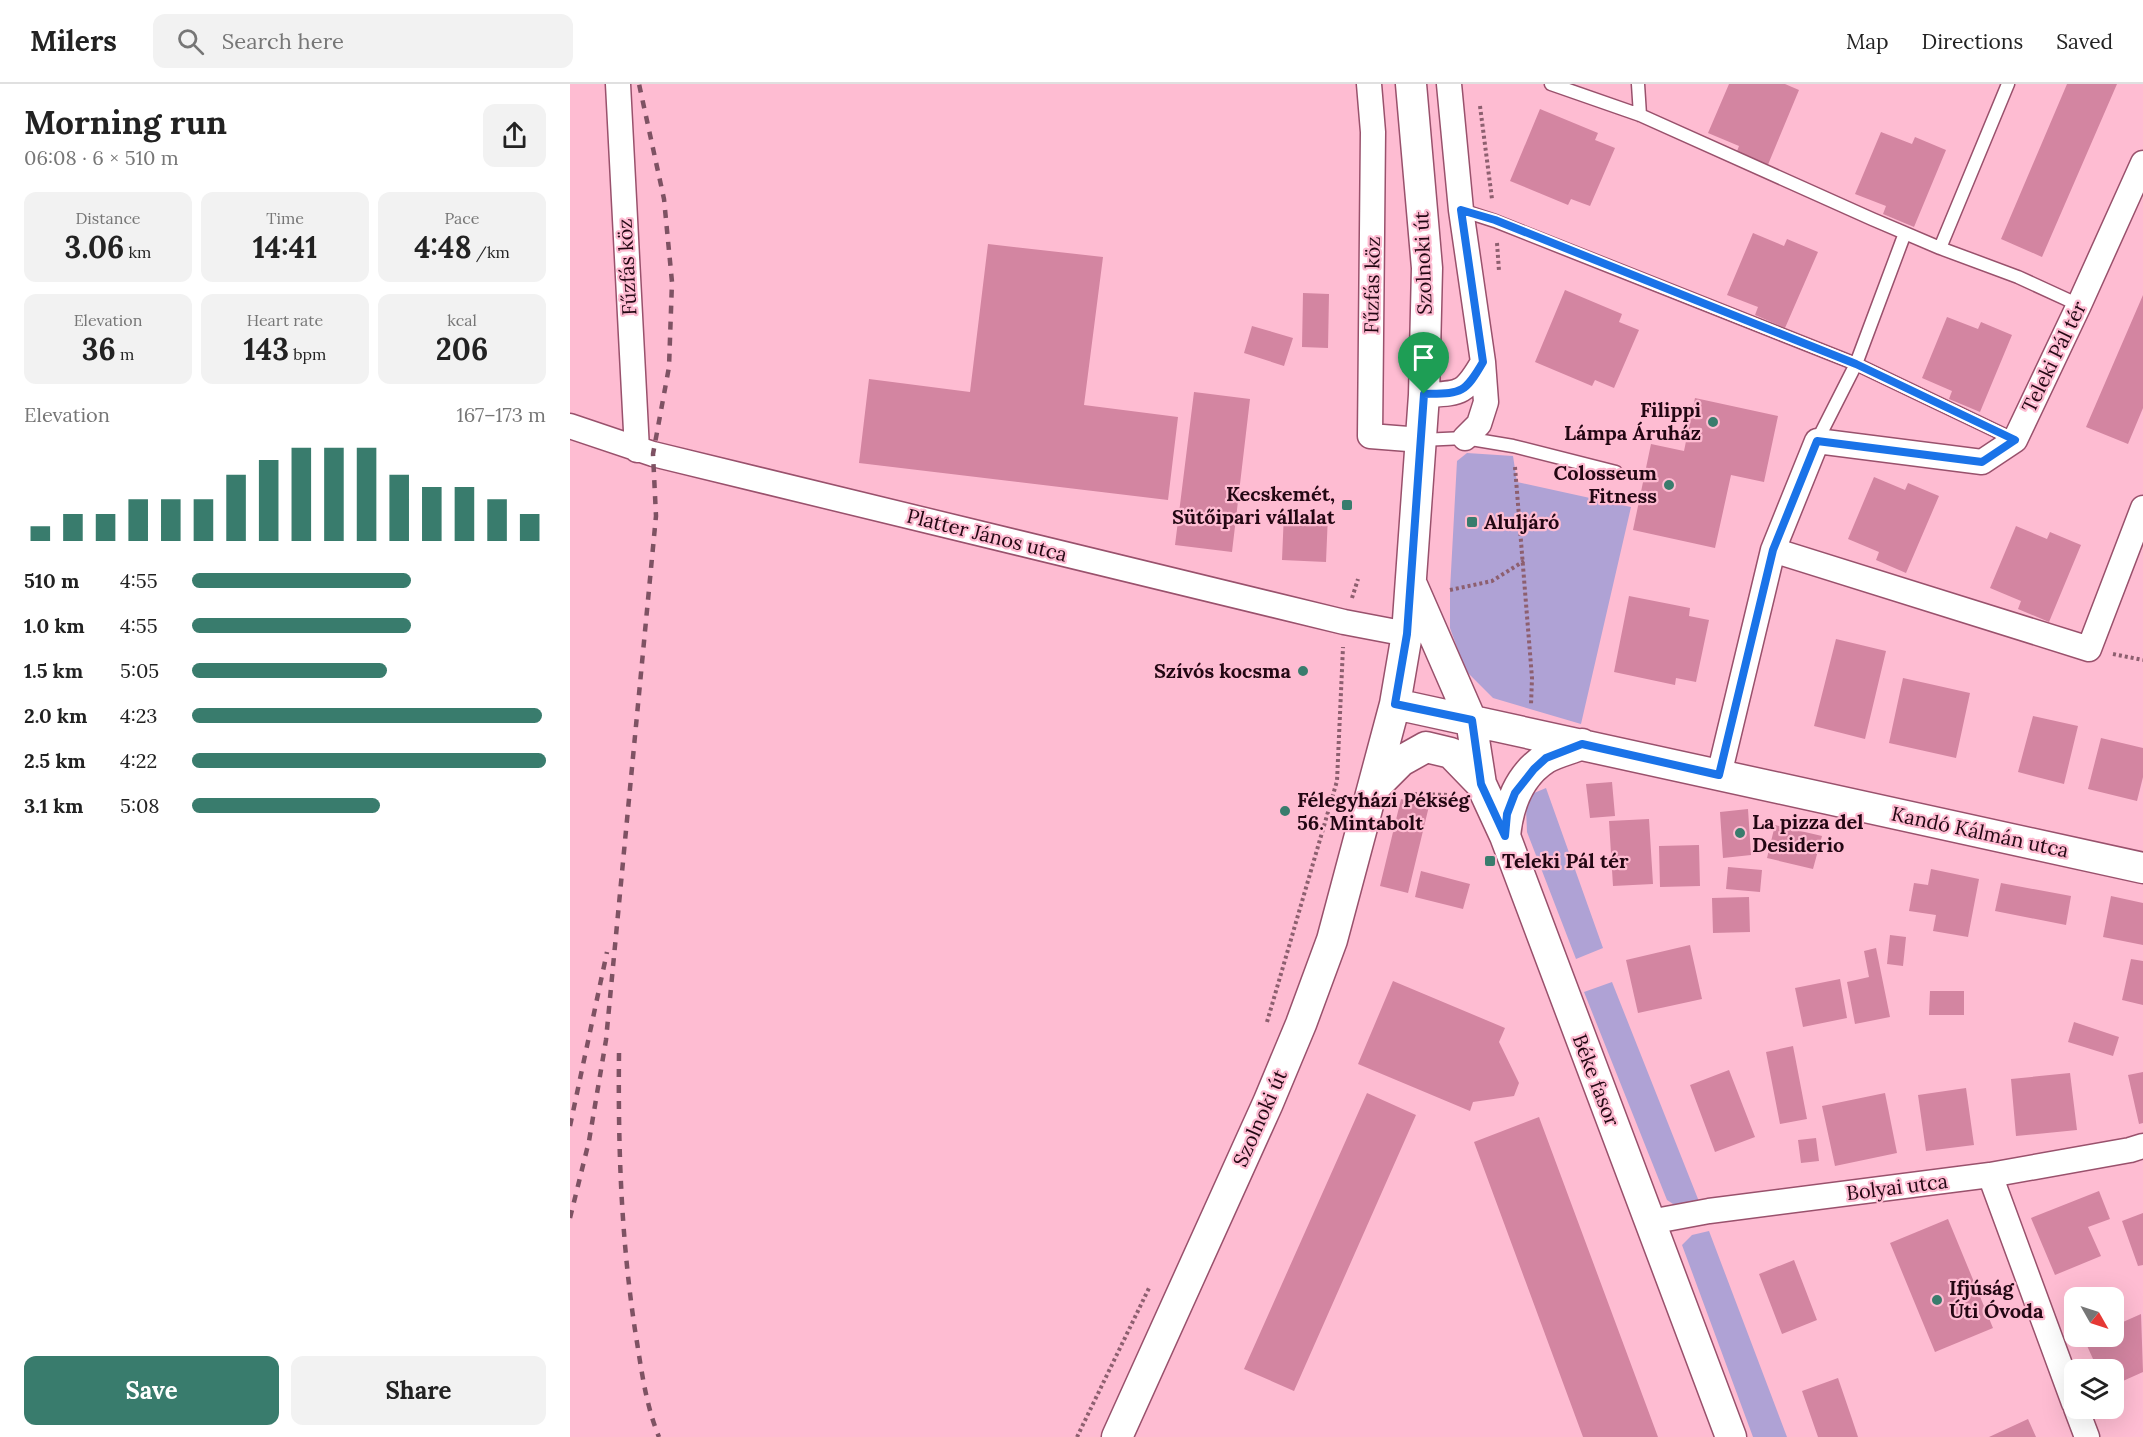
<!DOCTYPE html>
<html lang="en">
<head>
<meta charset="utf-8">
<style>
  body { margin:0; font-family:Lora,serif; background:#f2f2f2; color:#222; height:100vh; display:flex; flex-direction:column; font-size:22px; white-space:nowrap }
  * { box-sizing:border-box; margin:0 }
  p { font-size:20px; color:#767676 }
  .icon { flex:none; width:33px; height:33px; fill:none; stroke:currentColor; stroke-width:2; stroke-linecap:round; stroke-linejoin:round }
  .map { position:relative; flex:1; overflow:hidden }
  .drawer { display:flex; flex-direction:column; background:#fff; width:570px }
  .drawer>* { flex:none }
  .needle { width:39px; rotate:129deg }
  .tools { position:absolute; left:1494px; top:1203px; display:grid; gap:12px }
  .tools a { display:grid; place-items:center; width:60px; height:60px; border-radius:12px; background:#fff; box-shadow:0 6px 24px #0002; font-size:30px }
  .pin { position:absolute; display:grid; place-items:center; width:51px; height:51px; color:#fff; margin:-62px -26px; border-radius:50% 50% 50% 0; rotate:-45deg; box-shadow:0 0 6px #0007 }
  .pin .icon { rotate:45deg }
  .round { display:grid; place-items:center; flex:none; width:63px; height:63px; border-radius:12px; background:#f2f2f2 }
  .summary { display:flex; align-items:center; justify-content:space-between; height:102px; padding:0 24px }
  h1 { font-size:33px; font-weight:700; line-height:45px }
  .stats { display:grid; grid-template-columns:repeat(3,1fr); gap:9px; height:102px; padding:6px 24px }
  .stats div { display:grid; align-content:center; border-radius:12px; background:#f2f2f2; text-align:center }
  .stats b { font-size:30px; font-weight:700 }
  .stats small { font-size:16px; font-weight:400 }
  .stats p { font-size:16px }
  .chart { height:168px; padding:12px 24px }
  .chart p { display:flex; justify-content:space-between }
  .chart svg { width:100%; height:108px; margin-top:6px; stroke:#397c6d; stroke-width:6 }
  .primary-button { display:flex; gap:12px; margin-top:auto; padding:12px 24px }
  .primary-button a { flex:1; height:69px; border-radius:12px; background:#397c6d; color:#fff; font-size:24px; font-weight:700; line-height:69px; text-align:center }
  .primary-button a+a { background:#f2f2f2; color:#222 }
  ul { padding:0 24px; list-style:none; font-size:20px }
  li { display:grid; grid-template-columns:96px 72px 1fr; align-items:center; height:45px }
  li i { height:15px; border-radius:8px; background:#397c6d }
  header { display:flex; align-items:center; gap:36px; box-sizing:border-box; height:84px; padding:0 30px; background:#fff; border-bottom:2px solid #e0e0e0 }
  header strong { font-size:28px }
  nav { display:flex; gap:33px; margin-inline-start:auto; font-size:21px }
  .search { width:420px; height:54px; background:#f2f2f2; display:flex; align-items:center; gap:15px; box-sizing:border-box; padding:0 21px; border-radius:12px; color:#767676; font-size:22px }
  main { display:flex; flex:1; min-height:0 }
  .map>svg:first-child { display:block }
</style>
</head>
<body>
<header>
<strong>Milers</strong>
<div class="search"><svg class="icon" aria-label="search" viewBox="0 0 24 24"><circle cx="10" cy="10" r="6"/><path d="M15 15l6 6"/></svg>Search here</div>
<nav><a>Map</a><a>Directions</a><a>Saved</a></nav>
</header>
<main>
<section class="drawer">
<div class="summary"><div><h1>Morning run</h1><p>06:08 · 6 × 510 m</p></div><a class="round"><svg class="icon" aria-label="share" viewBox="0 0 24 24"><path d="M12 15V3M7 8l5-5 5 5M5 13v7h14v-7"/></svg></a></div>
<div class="stats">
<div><p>Distance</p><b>3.06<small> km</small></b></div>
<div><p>Time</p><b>14:41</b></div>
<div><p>Pace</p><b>4:48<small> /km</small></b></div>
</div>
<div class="stats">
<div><p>Elevation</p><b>36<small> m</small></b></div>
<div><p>Heart rate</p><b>143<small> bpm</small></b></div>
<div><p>kcal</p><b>206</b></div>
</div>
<div class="chart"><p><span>Elevation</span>167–173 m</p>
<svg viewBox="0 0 160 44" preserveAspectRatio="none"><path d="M5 44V38M15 44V33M25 44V33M35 44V27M45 44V27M55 44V27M65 44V17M75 44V11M85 44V6M95 44V6M105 44V6M115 44V17M125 44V22M135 44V22M145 44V27M155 44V33"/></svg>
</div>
<ul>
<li><b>510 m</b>4:55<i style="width:62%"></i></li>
<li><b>1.0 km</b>4:55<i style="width:62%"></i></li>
<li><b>1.5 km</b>5:05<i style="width:55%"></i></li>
<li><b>2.0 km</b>4:23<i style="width:99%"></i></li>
<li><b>2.5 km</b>4:22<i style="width:100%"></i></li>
<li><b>3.1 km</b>5:08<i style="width:53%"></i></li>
</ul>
<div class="primary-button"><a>Save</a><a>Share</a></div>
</section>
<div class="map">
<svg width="1573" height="1353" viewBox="0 0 1573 1353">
  <rect width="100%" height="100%" fill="#febcd2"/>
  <path fill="#afa2d5" d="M897,369L943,372L947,398L1061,423L1011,640L923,614L895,586L880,544V506L887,377Z
    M976,704L1033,864L1006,875L957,748L956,724L964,709Z
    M1042,898L1130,1120L1109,1124L1097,1116L1014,908Z
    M1139,1147L1217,1353H1183L1112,1161L1122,1151Z"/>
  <path fill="#d385a1" d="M1159,0H1215L1229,6L1197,83L1166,70L1169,62L1138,49Z
    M1497,0H1547L1472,173L1431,155Z
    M970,25L1028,49L1025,56L1045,64L1020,122L1001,115L998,121L940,97Z
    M1311,48L1342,60L1345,53L1376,66L1344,143L1313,130L1316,122L1285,110Z
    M1183,149L1214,162L1217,155L1248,168L1215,244L1185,231L1188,223L1157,211Z
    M418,160L533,173L514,321L608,333L598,416L289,379L299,295L400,308Z
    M995,206L1052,230L1049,238L1069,246L1044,304L1025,296L1022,302L965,278Z
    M733,209L759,210L758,264L732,263Z
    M1573,211V324L1558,360L1516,343Z
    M1377,233L1408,245L1411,238L1442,251L1410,328L1379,315L1382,307L1352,294Z
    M682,242L723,254L714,282L674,269Z
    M624,308L680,315L662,468L605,461Z
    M1125,314L1208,332L1194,398L1161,391L1145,464L1063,446L1081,360L1114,367Z
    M1304,393L1335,406L1338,399L1369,412L1336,489L1306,476L1309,468L1278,455Z
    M714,428L758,430L756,478L712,476Z
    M1446,442L1477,455L1480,448L1511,461L1479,538L1448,525L1451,517L1420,504Z
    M1059,512L1120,524L1119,532L1139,536L1126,598L1106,594L1105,601L1044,588Z
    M1266,555L1316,567L1295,655L1244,642Z
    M1333,594L1400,609L1386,674L1319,659Z
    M1463,632L1508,642L1494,700L1448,688Z
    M1531,654L1573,664V693L1567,717L1518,705Z
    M1042,698L1045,732L1020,734L1016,700Z
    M831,715L859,722L838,809L810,802Z
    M1178,725L1181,771L1153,774L1150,728Z
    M1079,735L1083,800L1043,802L1039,737Z
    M1205,741L1252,752L1243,785L1197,774Z
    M1129,761L1130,802L1090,803L1089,762Z
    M1158,783L1192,786L1190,808L1156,805Z
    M1361,785L1409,795L1398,853L1363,847L1366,831L1339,827L1344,799L1358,801Z
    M851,787L900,800L893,825L845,813Z
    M1431,799L1501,812L1496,841L1425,827Z
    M1541,812L1573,819V861L1533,853Z
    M1179,813L1180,848L1143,849L1142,814Z
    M1320,851L1336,853L1333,882L1317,880Z
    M1120,861L1132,915L1068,929L1056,876Z
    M1306,864L1320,933L1285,940L1277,898L1299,893L1294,867Z
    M1561,875L1573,877V921L1552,916Z
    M1270,895L1277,934L1233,943L1225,904Z
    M823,897L935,944L929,958L949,999L944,1012L903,1018L900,1027L788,980Z
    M1360,907H1394V931H1359Z
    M1504,938L1549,953L1543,972L1498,958Z
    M1223,962L1237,1035L1210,1040L1196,968Z
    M1159,986L1185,1053L1145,1068L1120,1001Z
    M1573,988V1039L1569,1040L1558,991Z
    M1500,989L1507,1046L1446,1052L1441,995Z
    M1396,1004L1404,1061L1356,1067L1348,1011Z
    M797,1009L846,1031L724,1307L674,1285Z
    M1315,1009L1327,1069L1265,1082L1252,1022Z
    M969,1033L1088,1353H1013L904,1058Z
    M1246,1054L1249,1077L1231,1079L1228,1056Z
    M1529,1107L1540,1135L1518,1143L1531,1172L1485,1191L1461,1134Z
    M1573,1129V1181L1568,1182L1552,1137Z
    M1378,1135L1423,1244L1365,1268L1320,1159Z
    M1224,1176L1247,1236L1212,1250L1189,1190Z
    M1571,1230L1573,1288L1544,1301V1286H1528L1514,1255L1520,1252H1544V1242Z
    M1268,1294L1282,1335L1288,1353H1248L1232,1307Z
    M1458,1335L1466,1353H1419Z"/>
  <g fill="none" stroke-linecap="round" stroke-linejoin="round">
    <defs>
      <path id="service" d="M981,0L1070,31L1302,135L1370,164L1448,193L1509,221
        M1068,0L1070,31
        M891,126L925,137L1286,280L1445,356
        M1370,164L1438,0
        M851,356L895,354L943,362L1046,388
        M1247,357L1286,280L1335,149"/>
      <path id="minor" d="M48,0L67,366
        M799,0L803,48L800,352L851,356
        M879,0L891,126L913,278L916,318L909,340L895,354
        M854,311C891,309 894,311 913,278
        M0,342L83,370L774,538L837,550
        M1203,466L1519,565L1573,424
        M1149,691L1203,466L1247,357L1412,378L1445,356L1509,221L1573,79
        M1420,1091L1504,1319
        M1080,1138L1139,1127L1420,1091L1560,1066L1573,1062
        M1506,1324L1517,1353"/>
      <path id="tertiary" d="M842,501L901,636L911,700L935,752L1161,1353
        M825,620L1573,784
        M803,705L831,677L856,663L881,669L911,700
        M935,752C938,722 949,691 976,674C987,668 1001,665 1012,660
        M547,1353L698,1019L731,940L762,856L825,620L837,550L854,311L857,184L841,0"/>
    </defs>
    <use href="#service" stroke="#99516c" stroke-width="15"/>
    <use href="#minor" stroke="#99516c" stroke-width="27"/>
    <use href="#tertiary" stroke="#99516c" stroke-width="33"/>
    <path stroke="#8d5f6f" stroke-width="4" stroke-dasharray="3 3" stroke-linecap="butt" d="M910,22L922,115
      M927,159L929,187
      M945,383L962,594L961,621
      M880,506L922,497L954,477
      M782,514L788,495
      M1543,570L1573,576
      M838,710L882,711
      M697,938L767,697L773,563
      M507,1353L580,1202"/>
    <use href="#service" stroke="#fff" stroke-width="12"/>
    <use href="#minor" stroke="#fff" stroke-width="24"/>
    <use href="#tertiary" stroke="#fff" stroke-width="30"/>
    <path stroke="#7e5263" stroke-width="4.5" stroke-dasharray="8 8" stroke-linecap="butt" d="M49,969C48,1062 51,1153 65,1246C71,1282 75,1319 89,1353
      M0,1042L37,868
      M0,1134L19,1057L36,956L86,432L83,370L99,283L102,198L94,115L69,0"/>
  </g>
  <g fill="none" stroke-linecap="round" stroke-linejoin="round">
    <defs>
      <path id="route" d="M891,126L925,136L1286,280L1445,356L1412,378L1247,357L1203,466L1149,691L1012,660L976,674L964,685L945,709L937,730L935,752L911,700L902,636L825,620L837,550L854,310C891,309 894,311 913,278Z"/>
    </defs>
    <use href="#route" stroke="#fff" stroke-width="12"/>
    <use href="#route" stroke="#1a73e8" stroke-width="8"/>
  </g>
  <g fill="#397c6d" stroke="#febcd2" stroke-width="2">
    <circle cx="1143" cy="338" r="6"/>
    <circle cx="1099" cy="401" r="6"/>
    <rect x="771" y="415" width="12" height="12" rx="3"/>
    <rect x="896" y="432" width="12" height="12" rx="3"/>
    <circle cx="733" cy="587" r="6"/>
    <circle cx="715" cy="727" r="6"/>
    <circle cx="1170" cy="749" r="6"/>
    <rect x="914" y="771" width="12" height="12" rx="3"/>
    <circle cx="1367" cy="1216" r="6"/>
  </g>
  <g text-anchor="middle" stroke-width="4.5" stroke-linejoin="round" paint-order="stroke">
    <g font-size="20" fill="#230713" stroke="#febcd2">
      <text transform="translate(853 179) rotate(-92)" y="7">Szolnoki út</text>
      <text transform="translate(57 183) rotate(-93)" y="7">Fűzfás köz</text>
      <text transform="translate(802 201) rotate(-89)" y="7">Fűzfás köz</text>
      <text transform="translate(1484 273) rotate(-64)" y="7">Teleki Pál tér</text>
      <text transform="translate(417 451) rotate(14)" y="7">Platter János utca</text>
      <text transform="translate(1410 748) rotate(12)" y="7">Kandó Kálmán utca</text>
      <text transform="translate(1026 996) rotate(69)" y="7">Béke fasor</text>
      <text transform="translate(690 1034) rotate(-66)" y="7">Szolnoki út</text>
      <text transform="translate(1327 1103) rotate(-7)" y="7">Bolyai utca</text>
    </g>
    <g font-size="20" font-weight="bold" fill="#230713" stroke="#febcd2" text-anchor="start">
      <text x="1131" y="333" text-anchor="end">Filippi<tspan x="1131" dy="23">Lámpa Áruház</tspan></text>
      <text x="1087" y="396" text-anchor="end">Colosseum<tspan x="1087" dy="23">Fitness</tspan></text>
      <text x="765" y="417" text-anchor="end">Kecskemét,<tspan x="765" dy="23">Sütőipari vállalat</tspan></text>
      <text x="914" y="445">Aluljáró</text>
      <text x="721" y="594" text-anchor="end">Szívós kocsma</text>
      <text x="727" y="723">Félegyházi Pékség<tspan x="727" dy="23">56. Mintabolt</tspan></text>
      <text x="1182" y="745">La pizza del<tspan x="1182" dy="23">Desiderio</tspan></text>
      <text x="932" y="784">Teleki Pál tér</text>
      <text x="1379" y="1211">Ifjúság<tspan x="1379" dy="23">Úti Óvoda</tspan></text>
    </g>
  </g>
</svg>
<div class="tools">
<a><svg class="needle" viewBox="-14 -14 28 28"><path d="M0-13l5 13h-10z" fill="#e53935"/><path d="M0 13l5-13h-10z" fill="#767676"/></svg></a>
<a><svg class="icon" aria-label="layers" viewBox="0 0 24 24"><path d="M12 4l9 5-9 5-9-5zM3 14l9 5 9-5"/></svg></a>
</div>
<div class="pin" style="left:854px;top:310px;background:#1e9e55"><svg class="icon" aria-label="arrive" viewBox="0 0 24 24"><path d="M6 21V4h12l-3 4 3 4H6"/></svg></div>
</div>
</main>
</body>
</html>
